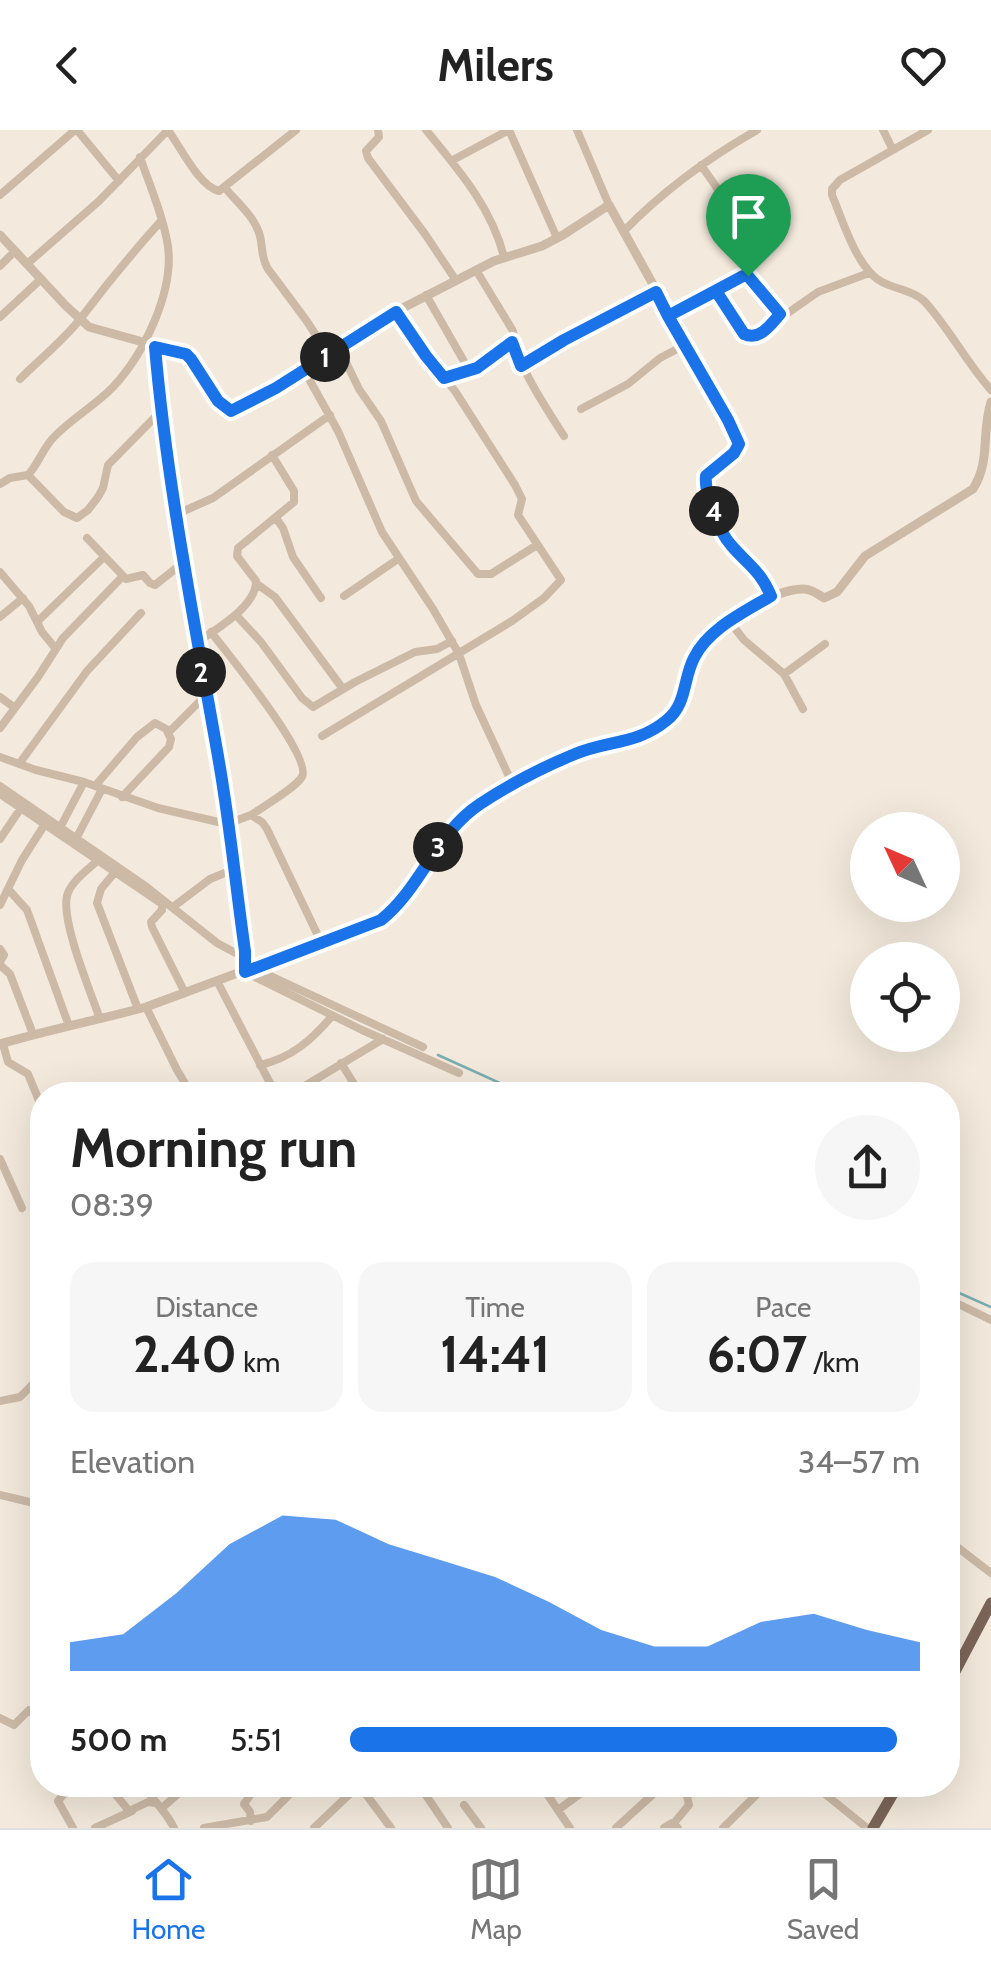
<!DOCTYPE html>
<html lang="en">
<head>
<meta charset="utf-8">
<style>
  body { margin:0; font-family:Cabin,sans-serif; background:#f6f6f6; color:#222; height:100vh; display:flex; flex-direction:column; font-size:38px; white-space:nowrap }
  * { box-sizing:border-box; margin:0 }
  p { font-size:32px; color:#767676 }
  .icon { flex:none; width:55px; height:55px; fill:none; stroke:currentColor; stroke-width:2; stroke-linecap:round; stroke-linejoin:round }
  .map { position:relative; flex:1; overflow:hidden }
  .details { position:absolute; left:30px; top:952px; width:930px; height:715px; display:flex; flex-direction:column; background:#fff; border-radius:40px; box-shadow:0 10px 40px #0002 }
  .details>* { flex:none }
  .needle { width:65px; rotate:314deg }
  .fabs { position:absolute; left:850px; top:682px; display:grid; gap:20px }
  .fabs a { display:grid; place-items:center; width:110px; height:110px; border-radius:50%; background:#fff; box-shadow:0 10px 40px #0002; font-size:50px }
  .pin { position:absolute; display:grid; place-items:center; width:85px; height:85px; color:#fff; margin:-102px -42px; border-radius:50% 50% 50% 0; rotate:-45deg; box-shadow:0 0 10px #0007 }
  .pin .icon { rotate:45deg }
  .km { position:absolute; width:50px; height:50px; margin:-25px; border-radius:50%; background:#222; color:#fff; font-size:28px; line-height:50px; text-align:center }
  .round { display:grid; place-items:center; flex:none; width:105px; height:105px; border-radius:52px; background:#f6f6f6 }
  .headline { display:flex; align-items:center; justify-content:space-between; height:170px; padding:0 40px }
  h1 { font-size:55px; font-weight:700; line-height:75px }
  .stats { display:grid; grid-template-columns:repeat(3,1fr); gap:15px; height:170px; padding:10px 40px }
  .stats div { display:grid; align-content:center; border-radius:25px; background:#f6f6f6; text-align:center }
  .stats b { font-size:50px; font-weight:700 }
  .stats small { font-size:28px; font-weight:400 }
  .stats p { font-size:28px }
  .chart { height:280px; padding:20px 40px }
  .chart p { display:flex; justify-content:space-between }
  .chart svg { width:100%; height:180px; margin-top:10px; fill:#1a73e8; opacity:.7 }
  ul { padding:0 40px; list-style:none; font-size:32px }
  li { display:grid; grid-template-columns:160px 120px 1fr; align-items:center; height:75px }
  li i { height:25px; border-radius:12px; background:#1a73e8 }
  header { display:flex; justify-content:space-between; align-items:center; height:130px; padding:0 40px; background:#fff; font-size:45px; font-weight:700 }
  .dock { display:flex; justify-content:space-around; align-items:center; height:140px; border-top:2px solid #e0e0e0; background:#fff; font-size:28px; color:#767676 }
  .dock a { display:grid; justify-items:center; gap:5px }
  .dock .on { color:#1a73e8 }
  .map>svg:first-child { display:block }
</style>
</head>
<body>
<header><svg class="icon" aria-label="back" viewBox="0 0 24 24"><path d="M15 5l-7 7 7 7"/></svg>Milers<svg class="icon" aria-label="heart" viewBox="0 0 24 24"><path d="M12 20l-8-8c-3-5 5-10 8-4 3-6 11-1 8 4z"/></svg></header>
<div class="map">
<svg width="991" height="1698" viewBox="0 0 991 1698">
  <rect width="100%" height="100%" fill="#f3e9dc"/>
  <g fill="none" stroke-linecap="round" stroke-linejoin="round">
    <path stroke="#79adb2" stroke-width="2.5" d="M438,925L526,965
      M948,1158L991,1177"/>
    <path stroke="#ccbaa7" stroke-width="8" d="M77,0L119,51
      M168,0C181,18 199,56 219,61L296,0
      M378,0L379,7L366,21L368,28L425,104L455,149
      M426,0C458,39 492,78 504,127
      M509,0L557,108
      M577,0L609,75
      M883,0L893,20
      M928,0L840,50L832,59V65C843,91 857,139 882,152C895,159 915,161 925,172C948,197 967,233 991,260
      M451,31L509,0
      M701,35L726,71L727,75L720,84V91L748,146
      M225,58C237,72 255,87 260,106C263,118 261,128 268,139L306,190L329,225
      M0,65L75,0
      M624,101C663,61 708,28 757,0
      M27,134L99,71L168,0
      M0,136L15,121
      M716,161L740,200L747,207L759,204L780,184
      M426,165L469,240
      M669,186L748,146L775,180L785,185L818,162L869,143
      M0,187L41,149
      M512,211C525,246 544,275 564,306
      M155,217C168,356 195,494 219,632C230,695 235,758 245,821V842L362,900L459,943
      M339,218L359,259L381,291L416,371L478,444H491L537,415
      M521,236L564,210L656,162
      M304,240L338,301L382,402L433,479L459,524L476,575L513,655
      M444,247C471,240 498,232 514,207L513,201L476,140
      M20,249C40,229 64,210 81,188C106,155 133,122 161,91
      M581,279L628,254L660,228L685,215
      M28,345L64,382L77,388L88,380L98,367L103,358L108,335L162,280
      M0,354L10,348L28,345C39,333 43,318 54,307C72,288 96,275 113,257C144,224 174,162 168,116C163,86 150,56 140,27
      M177,384L213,368L330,285
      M276,388L283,398L293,427L321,468
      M87,408L126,449L143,445L150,453L155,455L184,432
      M0,442L29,476L42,502L56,519
      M257,454L275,467L343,559
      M344,466L398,429
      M236,485L261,512L302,568L313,577L355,552L415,522L437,519L452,511
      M0,487L23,468
      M37,492L104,427
      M730,492L744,510L784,544L803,579
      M211,502C227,523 313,627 302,647C294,659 264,676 251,685
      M196,513C215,500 257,476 256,451L237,426L238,418L294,372V361L272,325
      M784,544L825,514
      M0,567L15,578
      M0,598L38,547L63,508L123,446
      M322,606L512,491L544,468L561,450L518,385L522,369L515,355L455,261L426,226L395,182
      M0,627L36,640L84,652L158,678L227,694L251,685L262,692L267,699L321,812
      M19,634L87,541L141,483
      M0,656L144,755L217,813L245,828
      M95,656L137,607L155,593L170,601L205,566
      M0,664L162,774V780L151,792L152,797L185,863
      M122,667L169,617L171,609L167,601
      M61,696L84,652
      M77,707L102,659
      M0,709L21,678
      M98,730C88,740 70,752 67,766C61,792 91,863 100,889
      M115,742L101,759L97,773L138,879
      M8,759L27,780L69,896
      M0,775L22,730L45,694
      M173,777L210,749L232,740
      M0,819L4,825L0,832
      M0,835L10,844L33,904
      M253,838L423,917
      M217,851L270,953L277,960L296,965
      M146,877L177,940L192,965
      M3,914L8,932L28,944L42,978
      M341,933L361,965
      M260,935C291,928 312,910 332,886
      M293,963L383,909
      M0,1029L22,1078
      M948,1169L991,1190
      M0,1271L20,1267L42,1245
      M0,1365L42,1375
      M948,1410L991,1443
      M38,1476L42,1470
      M0,1588L14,1595L29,1580L42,1588
      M108,1655L129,1681L148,1672L156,1673
      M143,1655C153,1671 166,1681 174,1698
      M245,1655L251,1664L244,1674L250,1682L251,1691
      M359,1655L391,1698
      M419,1655L448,1698
      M541,1655L570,1698
      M814,1655L867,1698
      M464,1675L481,1698
      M163,1677L188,1655
      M558,1680L592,1655
      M674,1693L689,1675L687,1666L679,1655
      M73,1698L58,1671L63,1665L82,1655
      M95,1698L132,1681
      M204,1698L267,1687L299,1655
      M314,1698L359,1655
      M616,1698L663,1655
      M664,1698L672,1693L678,1698
      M723,1698L766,1655"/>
    <path stroke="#ccbaa7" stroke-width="9" d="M0,105L66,176L89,197L186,224L201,240L218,271L231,281L276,258L395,182L494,131L542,116L563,105L609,75L737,306L739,318C727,331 704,337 706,357L724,405L762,448L771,467
      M0,914C48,900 97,890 146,877L381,790C421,757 435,704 479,675C498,662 519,652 539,642C552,635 566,626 580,622C613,611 635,615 665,592C687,574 683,547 696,524C711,497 773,458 804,459C811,459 818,464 824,468L837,462L865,426L973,359C991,330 981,304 991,272"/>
    <path stroke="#7b6558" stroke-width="11" d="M948,1555L991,1473
      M873,1698L898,1655"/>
  </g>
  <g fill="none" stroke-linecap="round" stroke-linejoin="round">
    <defs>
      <path id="route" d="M748,146H743L668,186L656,162L564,210L521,236L512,212L477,238L444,248L426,226L396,182L276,258L231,281L218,271L191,229L186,224L155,217C167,356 195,494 219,632C230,695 236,758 245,821V842L381,790C422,757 436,703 480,674C509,655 543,637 575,624C608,610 637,615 667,590C687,574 683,549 694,528C708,499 744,482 771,466C760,440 748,435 731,415C719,402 704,363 706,346L734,323L739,314L728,290L668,186L716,161L744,204C759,211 770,196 780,184L748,146"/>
    </defs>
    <use href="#route" stroke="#fff" stroke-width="20"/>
    <use href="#route" stroke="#1a73e8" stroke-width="12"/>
  </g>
</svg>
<div class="fabs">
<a><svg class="needle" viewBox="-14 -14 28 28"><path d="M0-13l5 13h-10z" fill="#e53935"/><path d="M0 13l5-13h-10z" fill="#767676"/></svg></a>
<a><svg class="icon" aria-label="locate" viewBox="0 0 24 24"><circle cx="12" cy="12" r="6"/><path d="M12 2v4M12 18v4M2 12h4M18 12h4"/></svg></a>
</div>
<div class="pin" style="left:748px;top:146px;background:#1e9e55"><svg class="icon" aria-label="arrive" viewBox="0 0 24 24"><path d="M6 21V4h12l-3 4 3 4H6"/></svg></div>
<b class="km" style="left:325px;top:227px">1</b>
<b class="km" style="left:201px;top:542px">2</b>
<b class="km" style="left:438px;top:717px">3</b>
<b class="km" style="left:714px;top:381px">4</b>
<section class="details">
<div class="headline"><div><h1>Morning run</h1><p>08:39</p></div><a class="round"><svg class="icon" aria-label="share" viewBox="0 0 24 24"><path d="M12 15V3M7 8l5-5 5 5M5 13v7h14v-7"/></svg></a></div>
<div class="stats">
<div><p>Distance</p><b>2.40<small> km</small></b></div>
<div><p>Time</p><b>14:41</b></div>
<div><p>Pace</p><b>6:07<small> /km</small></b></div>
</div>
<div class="chart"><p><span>Elevation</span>34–57 m</p>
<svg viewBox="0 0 160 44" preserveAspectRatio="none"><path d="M0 44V37L10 35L20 25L30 13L40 6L50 7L60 13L70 17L80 21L90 27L100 34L110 38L120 38L130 32L140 30L150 34L160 37V44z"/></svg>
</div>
<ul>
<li><b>500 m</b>5:51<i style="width:96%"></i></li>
</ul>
</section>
</div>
<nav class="dock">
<a class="on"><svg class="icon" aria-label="home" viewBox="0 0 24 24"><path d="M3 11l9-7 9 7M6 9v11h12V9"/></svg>Home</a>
<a><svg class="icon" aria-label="map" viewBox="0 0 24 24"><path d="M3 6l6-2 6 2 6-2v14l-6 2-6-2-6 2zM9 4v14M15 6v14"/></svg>Map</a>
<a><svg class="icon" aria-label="saved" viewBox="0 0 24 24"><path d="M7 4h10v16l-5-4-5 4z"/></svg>Saved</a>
</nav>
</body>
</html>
